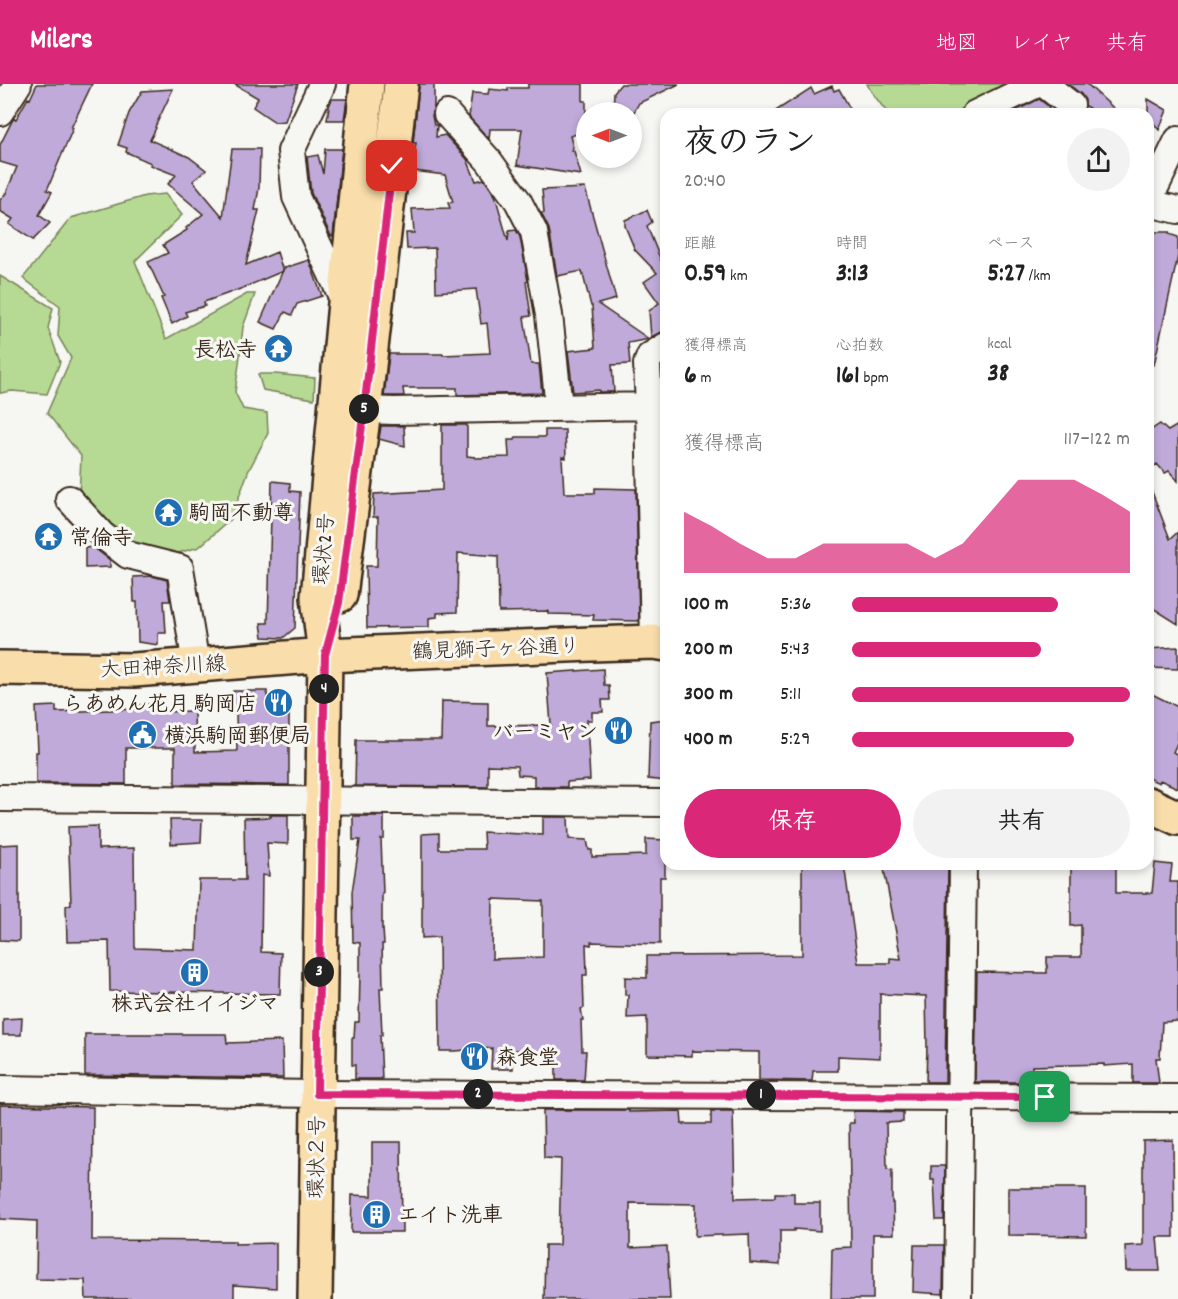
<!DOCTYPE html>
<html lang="ja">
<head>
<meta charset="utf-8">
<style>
  body { margin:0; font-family:Dekko,"Klee One",sans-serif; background:#f2f2f2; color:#222; height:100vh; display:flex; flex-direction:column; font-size:22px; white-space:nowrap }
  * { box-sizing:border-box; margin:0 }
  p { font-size:20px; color:#767676 }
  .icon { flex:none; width:33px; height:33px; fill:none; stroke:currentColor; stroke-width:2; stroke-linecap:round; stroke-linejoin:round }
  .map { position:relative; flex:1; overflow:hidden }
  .drawer { position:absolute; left:660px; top:24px; width:494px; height:762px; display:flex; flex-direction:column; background:#fff; border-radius:18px; box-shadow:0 3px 9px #0003 }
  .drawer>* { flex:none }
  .needle { width:39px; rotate:270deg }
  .tools { position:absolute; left:576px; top:18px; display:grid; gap:12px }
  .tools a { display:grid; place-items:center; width:66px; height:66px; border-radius:50%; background:#fff; box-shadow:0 3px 9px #0003; font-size:30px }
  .pin { position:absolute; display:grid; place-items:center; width:51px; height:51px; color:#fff; margin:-26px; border-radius:12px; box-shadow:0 3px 9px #0006 }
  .km { position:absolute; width:30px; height:30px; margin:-15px; border-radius:50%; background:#222; color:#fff; font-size:16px; line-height:30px; text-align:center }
  .round { display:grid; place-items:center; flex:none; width:63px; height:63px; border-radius:32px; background:#f2f2f2 }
  .summary { display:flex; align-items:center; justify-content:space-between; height:102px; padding:0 24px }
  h1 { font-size:33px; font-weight:700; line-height:45px }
  .metrics { display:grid; grid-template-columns:repeat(3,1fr); gap:9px; height:102px; padding:6px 24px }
  .metrics div { display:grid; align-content:center }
  .metrics b { font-size:26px; font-weight:700 }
  .metrics small { font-size:16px; font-weight:400 }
  .metrics p { font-size:16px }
  .chart { height:168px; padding:12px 24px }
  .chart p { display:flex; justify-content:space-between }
  .chart svg { width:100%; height:108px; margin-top:6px; fill:#db2777; opacity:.7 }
  .cta { display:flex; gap:12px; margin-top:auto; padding:12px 24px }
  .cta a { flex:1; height:69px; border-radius:36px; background:#db2777; color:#fff; font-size:24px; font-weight:700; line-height:69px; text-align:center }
  .cta a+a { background:#f2f2f2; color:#222 }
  ul { padding:0 24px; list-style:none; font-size:20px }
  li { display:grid; grid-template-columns:96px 72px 1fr; align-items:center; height:45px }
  li i { height:15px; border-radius:8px; background:#db2777 }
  header { display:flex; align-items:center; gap:36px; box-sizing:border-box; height:84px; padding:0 30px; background:#db2777; color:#fff }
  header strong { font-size:28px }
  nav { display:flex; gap:33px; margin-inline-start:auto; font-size:21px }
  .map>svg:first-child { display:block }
</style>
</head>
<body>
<header>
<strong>Milers</strong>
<nav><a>地図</a><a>レイヤ</a><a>共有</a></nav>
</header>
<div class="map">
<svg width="1178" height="1215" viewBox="0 0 1178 1215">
  <rect width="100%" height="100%" fill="#f6f6f2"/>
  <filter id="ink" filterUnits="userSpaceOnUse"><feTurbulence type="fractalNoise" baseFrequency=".0167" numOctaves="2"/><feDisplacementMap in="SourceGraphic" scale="12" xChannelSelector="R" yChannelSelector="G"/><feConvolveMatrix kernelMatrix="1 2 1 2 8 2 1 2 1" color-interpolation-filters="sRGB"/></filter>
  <g filter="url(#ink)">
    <path fill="#b6da94" stroke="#788259" stroke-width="1.5" d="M867,0H1025L962,30H888L871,7Z
      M165,110L182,131L135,177L166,255L247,210H255L243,243L239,280L235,308L243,325L267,329L268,349L248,388L231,435L199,463L178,469L129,461L79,414L81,372L47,329L71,274L58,252L60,222L23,194L71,134L145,112Z
      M0,192L53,224L48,244L60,278L47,310L12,307L0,309Z
      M258,290H275L315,294L314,315L263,306Z"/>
    <path fill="#bfaad9" stroke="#3b2a1e" stroke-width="1.5" fill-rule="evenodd" d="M37,0H92L71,44H73L47,106L52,108L39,131L50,139L33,156L9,140L13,135L0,127V116L6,109L17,83L0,78V61L12,37L14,34L16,35L28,14L30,15Z
      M234,0H298L285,37L275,38L253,23L258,14Z
      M419,0H434V23L432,32L434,41H437L436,53L445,51L467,75L476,97L484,95L495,111L508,157L509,147L516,146L520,153L528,197L526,198L531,232L524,233L531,280H539L542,309L457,311V304H403L404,312H384L389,270H443V271L490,269L487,239L481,240L476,205L436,208L435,164L407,165L406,149H414L412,125L450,124L448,119L453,118L445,91L414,87L415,77H412L416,59H413Z
      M528,0H583V17H586V38L580,37L577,50L570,52L573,63L572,67H574L581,91L517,81L522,45H490L489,55L469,33L472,9L488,10L489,5L508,7V4H528Z
      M621,0H679L639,19L634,28H613L614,8Z
      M1068,0H1087L1120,30H1096L1085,21V16L1081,10Z
      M832,2L834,7L839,5L853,30H771L811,4L814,10Z
      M173,5L155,43L156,44L150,56L189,73L206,86L193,97L223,133L232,65H260L259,104L255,126H259L246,181L277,168L283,187L243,204L204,218L205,222L185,228L187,232L172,240L161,214L164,213L148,178L168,169L163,161L187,146L186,144L203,130L168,100L176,91L150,81L151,79L126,68L127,64L118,61L129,29L142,7Z
      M332,15H347L344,36H327L329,22Z
      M1039,15L1048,22L1051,30H1009Z
      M1148,15L1167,26L1159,46L1148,32Z
      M325,65H342L333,152H331L311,109L307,73L318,71L323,90Z
      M585,104L616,215L598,220L649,255L628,259L630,280L612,281L614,308H599V306L573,308L568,267L595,264L592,222H591L582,187L557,192L549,145L541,129H544L542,106Z
      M647,126L652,138L647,142L664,184L666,182V247L659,249L651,253L649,227L659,219L644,198L657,189L635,166L625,142V136Z
      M1151,148H1169V150L1178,153V172L1154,281L1148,280V166Z
      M309,176L322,212L297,220L292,231L285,228L276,245L260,238L284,184Z
      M1160,340L1168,347L1178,341V397L1169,387L1165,389L1157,380L1148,388V348Z
      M442,341H467V372L475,373V374L509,373L508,356H515L516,353H545V346H565L566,374L562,373L564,409H595V404L636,405L639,537L593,536L594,531L548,530V527L499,528L498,472L458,469L457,528L437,529V533L429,534V543L367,544L366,482H377L378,433H373L374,410L442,406Z
      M381,342H404L405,362L379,355Z
      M272,397L290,399V407L300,408L295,544L283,554L263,553L261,539H268Z
      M1148,400H1149L1170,455L1178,448V540L1148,521Z
      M93,463L110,476V483L85,484V464Z
      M152,492L167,496L170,517H164L166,549H158V561L138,558L137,518H134L133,493Z
      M1178,563V585L1148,584V565Z
      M603,585L604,601H609L610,616H602L603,628H592V636H587L590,696L567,698V703H534V692L518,691L517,682L488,681V703L355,702L356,656H441L442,617L488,618V642L551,641L547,589Z
      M233,607H267V612H285L289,619V701L175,700V664H126V700L36,699V668H38L36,623L56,622V628L138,625V621L159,619V628L194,627L195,668L237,667L236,630H233Z
      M1148,608L1178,623V657L1173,668L1178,671V704L1160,696L1159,699L1148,694Z
      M666,635V697L648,695L650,637Z
      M271,731H288V760L267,759L269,792L262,791L261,868L281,869L280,910L110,907L109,857L67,858L66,822L71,820L68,743L98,742V765L134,764L135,864L197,866L199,796H245L244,734L271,733Z
      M353,732H384V755H381L383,809H382V845H383L384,860H382L383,904H380L382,951H380L382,995H355V981H352V954H354L355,938H359L360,888V859L353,858L352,808L360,756H353Z
      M543,733H568L569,755L587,756L589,766H592V773L646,771V755L665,756V793H660V860L591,858V861L586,860L587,891H583L584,924L581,925L583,936H581L582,967H586L584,996H556V968L513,966V985H491L492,964L455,967H440L439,853L422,854V750L439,749V765H484L483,748L543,751ZM493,815L543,817V873L492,875Z
      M170,736H202L201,758L171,760Z
      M19,760V857L0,856V761Z
      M1155,779L1172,781L1170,798H1178V937L1162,938L1160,974H1156L1159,999H1133V980L1104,982V980L1032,982V998H975L977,888L1047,889V873H1081V841L1071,842V780H1116V809H1152Z
      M802,780H844L858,879H890V874L901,875L883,780H948L945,998H926L927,962L926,912L880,910V974L838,972V987H813L812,997L759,996V968L692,967V972L647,971V933L627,934L628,911H625V893L647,894V872L802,871Z
      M22,934L21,951H3V935Z
      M85,950H226L227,959L282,957L283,994L85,991Z
      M0,1021L93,1023L92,1156L235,1157V1160L276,1159V1204L234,1201V1215H86L85,1196L36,1195L37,1137L0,1135Z
      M543,1026H629V1028L681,1027L682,1040H711V1027H733L735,1114L775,1113V1109H794V1119H820V1147L794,1145V1147H780V1181L750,1179L749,1150L695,1152L696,1120L630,1119V1164L667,1162L670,1215H544L545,1161H559L561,1075L544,1074Z
      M853,1027L903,1028V1038L886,1039L887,1085L892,1086V1119H893L894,1150H873V1215H831L832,1164L851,1163L849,1039H854Z
      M1173,1056L1174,1153H1157L1160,1187H1126L1125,1162L1143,1161V1057Z
      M372,1058H401L402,1148H351L352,1111L372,1112Z
      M931,1082H945L944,1136H936L934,1096H931Z
      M1008,1104H1086V1152L1008,1151Z
      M914,1161H944L943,1210L913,1208Z"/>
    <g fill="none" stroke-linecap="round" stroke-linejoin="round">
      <defs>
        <path id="minor" d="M322,0L320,5L291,67L296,113L345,219
          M1044,0L1071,21L1068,30
          M0,28L18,0
          M447,30L489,77L518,117L534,148L549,231L559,323
          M975,30L1037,0
          M1148,118L1178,56
          M1148,119L1178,126
          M364,326L394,327L649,322
          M69,415L102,451L128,471L180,484L196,581
          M654,558L649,322L647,280L650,272L666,262
          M0,714L666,719
          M0,1005L317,1010L1178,1014
          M958,1215L963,780"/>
        <path id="major" d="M340,511L364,326L401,0
          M0,584L134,586L325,571L591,560L654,558L666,560
          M1148,720L1178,734
          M315,1215L325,571L318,513L345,219L367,0"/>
      </defs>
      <use href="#minor" stroke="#3b2a1e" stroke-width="30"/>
      <use href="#major" stroke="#3b2a1e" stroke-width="38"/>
      <use href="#minor" stroke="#f6f6f2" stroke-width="26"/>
      <use href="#major" stroke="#f9deab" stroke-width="33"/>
    </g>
  </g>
  <g fill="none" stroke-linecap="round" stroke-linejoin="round" filter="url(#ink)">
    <defs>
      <path id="route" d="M392,82L364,326L339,519L325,571L317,1010L1045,1013"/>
    </defs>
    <use href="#route" stroke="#fff" stroke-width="12"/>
    <use href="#route" stroke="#db2777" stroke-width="8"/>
  </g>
  <defs>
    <symbol id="temple-disc" viewBox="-11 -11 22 22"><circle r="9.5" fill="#1f6fb2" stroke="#f6f6f2"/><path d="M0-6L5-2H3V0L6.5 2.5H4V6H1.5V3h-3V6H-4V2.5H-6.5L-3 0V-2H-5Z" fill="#fff"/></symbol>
    <symbol id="restaurant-disc" viewBox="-11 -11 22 22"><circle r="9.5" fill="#1f6fb2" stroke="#f6f6f2"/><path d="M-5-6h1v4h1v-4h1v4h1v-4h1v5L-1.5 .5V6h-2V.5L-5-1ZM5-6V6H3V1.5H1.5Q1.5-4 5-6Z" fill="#fff"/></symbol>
    <symbol id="civic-disc" viewBox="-11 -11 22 22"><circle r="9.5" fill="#1f6fb2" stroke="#f6f6f2"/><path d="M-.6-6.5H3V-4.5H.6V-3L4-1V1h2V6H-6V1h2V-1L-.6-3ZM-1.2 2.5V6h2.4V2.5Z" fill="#fff"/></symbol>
    <symbol id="building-disc" viewBox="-11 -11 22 22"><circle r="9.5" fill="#1f6fb2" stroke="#f6f6f2"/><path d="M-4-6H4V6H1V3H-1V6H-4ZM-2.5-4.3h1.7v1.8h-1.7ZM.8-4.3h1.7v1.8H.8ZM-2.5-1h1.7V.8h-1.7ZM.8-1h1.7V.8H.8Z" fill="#fff"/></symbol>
  </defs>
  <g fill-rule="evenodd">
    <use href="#temple-disc" x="262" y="248" width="33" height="33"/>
    <use href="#temple-disc" x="152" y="412" width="33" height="33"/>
    <use href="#temple-disc" x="32" y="436" width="33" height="33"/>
    <use href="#restaurant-disc" x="262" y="602" width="33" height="33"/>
    <use href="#restaurant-disc" x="602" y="630" width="33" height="33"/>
    <use href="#civic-disc" x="126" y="634" width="33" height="33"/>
    <use href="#building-disc" x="178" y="872" width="33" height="33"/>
    <use href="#restaurant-disc" x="458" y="956" width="33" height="33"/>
    <use href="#building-disc" x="360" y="1114" width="33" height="33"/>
  </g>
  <g text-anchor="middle" stroke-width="6" stroke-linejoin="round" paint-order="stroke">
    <g font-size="21" font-weight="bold" fill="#3b2a1e" stroke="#f6f6f2" text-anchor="start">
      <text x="257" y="272" text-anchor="end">長松寺</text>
      <text x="189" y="435">駒岡不動尊</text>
      <text x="70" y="460">常倫寺</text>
      <text x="257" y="626" text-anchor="end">らあめん花月 駒岡店</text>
      <text x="598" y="654" text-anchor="end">バーミヤン</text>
      <text x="164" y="658">横浜駒岡郵便局</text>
      <text x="195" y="926" text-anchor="middle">株式会社イイジマ</text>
      <text x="496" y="980">森食堂</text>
      <text x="398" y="1137">エイト洗車</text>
    </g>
    <g font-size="21" fill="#3b2a1e" stroke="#f6f6f2">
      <text transform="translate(323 465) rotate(-85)" y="7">環状2号</text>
      <text transform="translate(496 564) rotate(-2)" y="7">鶴見獅子ヶ谷通り</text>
      <text transform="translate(163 582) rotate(-3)" y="7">大田神奈川線</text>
      <text transform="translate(316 1073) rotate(-89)" y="7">環状２号</text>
    </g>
  </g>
</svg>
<div class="tools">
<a><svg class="needle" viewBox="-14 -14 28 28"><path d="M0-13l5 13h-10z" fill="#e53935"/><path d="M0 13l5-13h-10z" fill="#767676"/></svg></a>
</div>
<div class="pin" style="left:1045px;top:1013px;background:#1e9e55"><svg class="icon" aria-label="arrive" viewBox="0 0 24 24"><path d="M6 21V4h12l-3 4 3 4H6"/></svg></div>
<div class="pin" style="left:392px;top:82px;background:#d93025"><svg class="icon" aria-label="check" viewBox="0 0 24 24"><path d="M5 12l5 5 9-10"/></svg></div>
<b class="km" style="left:761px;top:1011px">1</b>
<b class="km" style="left:478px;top:1010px">2</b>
<b class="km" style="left:319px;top:888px">3</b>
<b class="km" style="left:324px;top:605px">4</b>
<b class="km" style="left:364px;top:325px">5</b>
<section class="drawer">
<div class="summary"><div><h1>夜のラン</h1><p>20:40</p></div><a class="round"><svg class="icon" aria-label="share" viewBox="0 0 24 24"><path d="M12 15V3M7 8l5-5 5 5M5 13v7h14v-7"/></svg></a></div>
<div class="metrics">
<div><p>距離</p><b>0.59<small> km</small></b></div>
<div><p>時間</p><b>3:13</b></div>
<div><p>ペース</p><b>5:27<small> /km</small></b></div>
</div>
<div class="metrics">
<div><p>獲得標高</p><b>6<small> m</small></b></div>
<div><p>心拍数</p><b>161<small> bpm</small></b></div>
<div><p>kcal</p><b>38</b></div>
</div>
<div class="chart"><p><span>獲得標高</span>117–122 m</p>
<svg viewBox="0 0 160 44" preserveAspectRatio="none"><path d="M0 44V19L10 25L20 32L30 38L40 38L50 32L60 32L70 32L80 32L90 38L100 32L110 19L120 6L130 6L140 6L150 12L160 19V44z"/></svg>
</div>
<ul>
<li><b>100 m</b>5:36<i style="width:74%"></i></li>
<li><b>200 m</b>5:43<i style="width:68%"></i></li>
<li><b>300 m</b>5:11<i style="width:100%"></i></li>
<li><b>400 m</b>5:29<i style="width:80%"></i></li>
</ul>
<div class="cta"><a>保存</a><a>共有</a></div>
</section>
</div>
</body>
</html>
